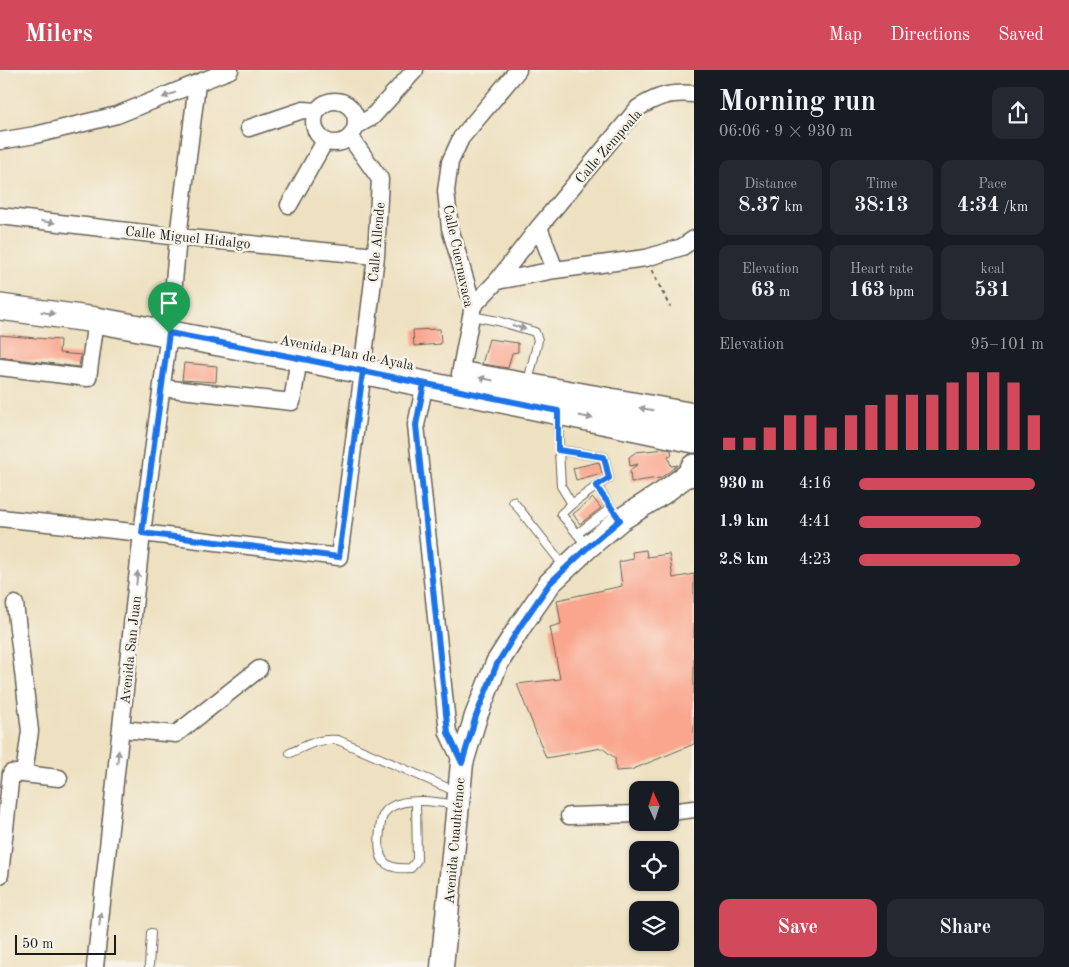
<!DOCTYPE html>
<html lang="en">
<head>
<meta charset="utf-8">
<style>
  body { margin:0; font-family:"Old Standard TT",serif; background:#242831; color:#f1f3f6; height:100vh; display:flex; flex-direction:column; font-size:19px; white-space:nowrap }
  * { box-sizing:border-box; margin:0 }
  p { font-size:16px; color:#9ea1a6 }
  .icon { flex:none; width:28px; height:28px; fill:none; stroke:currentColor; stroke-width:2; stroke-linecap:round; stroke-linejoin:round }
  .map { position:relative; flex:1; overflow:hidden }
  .sheet { display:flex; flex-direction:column; background:#171b24; width:375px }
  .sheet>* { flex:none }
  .needle { width:32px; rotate:357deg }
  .fabs { position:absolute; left:629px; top:711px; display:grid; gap:10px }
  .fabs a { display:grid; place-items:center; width:50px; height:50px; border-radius:10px; background:#171b24; box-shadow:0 1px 4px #0004; font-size:25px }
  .scale { position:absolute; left:15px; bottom:12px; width:101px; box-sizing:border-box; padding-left:5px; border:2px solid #1c1c1c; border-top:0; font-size:14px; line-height:18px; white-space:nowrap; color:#1c1c1c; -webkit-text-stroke:4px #f7f3e8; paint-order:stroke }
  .pin { position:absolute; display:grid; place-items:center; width:42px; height:42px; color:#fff; margin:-51px -21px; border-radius:50% 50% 50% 0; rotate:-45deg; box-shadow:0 0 5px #0007 }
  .pin .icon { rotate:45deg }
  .round { display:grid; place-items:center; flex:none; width:52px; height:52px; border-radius:10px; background:#242831 }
  .headline { display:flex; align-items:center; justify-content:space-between; height:85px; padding:0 25px }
  h1 { font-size:28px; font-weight:700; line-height:38px }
  .stats { display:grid; grid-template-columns:repeat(3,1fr); gap:8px; height:85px; padding:5px 25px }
  .stats div { display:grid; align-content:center; border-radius:10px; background:#242831; text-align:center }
  .stats b { font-size:21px; font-weight:700 }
  .stats small { font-size:14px; font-weight:400 }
  .stats p { font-size:14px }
  .chart { height:140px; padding:10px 25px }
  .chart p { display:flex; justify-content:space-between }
  .chart svg { width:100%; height:90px; margin-top:5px; stroke:#d1495b; stroke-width:6 }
  .cta { display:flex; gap:10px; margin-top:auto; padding:10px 25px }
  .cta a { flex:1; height:58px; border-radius:10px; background:#d1495b; color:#fff; font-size:20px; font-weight:700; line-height:58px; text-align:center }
  .cta a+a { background:#242831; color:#f1f3f6 }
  ul { padding:0 25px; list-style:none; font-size:16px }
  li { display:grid; grid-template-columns:80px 60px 1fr; align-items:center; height:38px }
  li i { height:12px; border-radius:6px; background:#d1495b }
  header { display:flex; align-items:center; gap:30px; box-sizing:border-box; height:70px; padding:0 25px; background:#d1495b; color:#fff }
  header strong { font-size:24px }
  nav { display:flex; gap:28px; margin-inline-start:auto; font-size:18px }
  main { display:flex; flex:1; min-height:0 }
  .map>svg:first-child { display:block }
</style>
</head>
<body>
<header>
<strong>Milers</strong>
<nav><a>Map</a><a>Directions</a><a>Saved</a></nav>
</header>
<main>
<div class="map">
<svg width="694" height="897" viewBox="0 0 694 897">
  <rect width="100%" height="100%" fill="#f7f3e8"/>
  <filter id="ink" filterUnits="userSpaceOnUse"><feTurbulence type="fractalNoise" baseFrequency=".02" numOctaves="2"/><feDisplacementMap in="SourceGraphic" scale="10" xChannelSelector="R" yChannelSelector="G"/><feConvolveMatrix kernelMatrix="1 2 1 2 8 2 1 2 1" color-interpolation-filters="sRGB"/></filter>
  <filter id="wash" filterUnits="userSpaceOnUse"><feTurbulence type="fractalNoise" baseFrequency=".0096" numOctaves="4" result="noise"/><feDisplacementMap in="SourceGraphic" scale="20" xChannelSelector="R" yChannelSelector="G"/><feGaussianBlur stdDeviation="1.12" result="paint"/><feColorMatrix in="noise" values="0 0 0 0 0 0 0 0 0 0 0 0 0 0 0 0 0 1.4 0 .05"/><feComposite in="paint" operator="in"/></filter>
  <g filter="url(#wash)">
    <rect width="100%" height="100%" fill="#eee1c1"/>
    <g id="blocks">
      <path fill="#faa58d" d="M440,259L441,274L414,276L413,260Z
        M0,265L60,270L59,283L81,285L79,297L0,287Z
        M489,269L518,273V282L512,283L508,298L482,294Z
        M184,293L217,296L216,312L182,310Z
        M666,379L671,380L672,385L668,386L671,396L678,395L659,409V408L631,412L630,400L638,394L630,396L629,387L636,382Z
        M599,392L602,403L576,410L573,398Z
        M593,428L601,438L580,454L573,444Z
        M646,480L647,487L669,484L673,508L694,504V674L631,700L616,701L615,688L602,678L546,688L517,614L560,609L550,557L561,554L557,530L622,516L619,492L633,489L632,482Z"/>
    </g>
  </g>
  <g filter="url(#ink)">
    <use href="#blocks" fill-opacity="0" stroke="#666156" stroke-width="1"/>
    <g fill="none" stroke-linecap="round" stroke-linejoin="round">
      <defs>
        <path id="lane" d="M471,246L498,251L535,262L538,270L528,312
          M558,346L559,380L604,387L609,408L597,416
          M559,380L561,416L572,434L561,444L587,476
          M513,431L564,496
          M572,434L597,416L611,438
          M577,464L611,438L618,447
          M290,683C308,675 318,668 338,670L457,722
          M416,732L417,790L411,798C380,801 377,786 380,760C381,750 382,742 391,737C409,727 437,732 456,735
          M149,897L151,863"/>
        <path id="street" d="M314 52a21 21 0 1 1 42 0a21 21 0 1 1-42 0Z
          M356,56L372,47L415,0
          M249,58L303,40L317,41
          M350,67L380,109L376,186L364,285
          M0,71L35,65L117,45L230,0
          M289,135L325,71
          M0,146L178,167L376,186
          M539,157L555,200
          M497,211L539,157L638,38C658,26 669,22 694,24
          M473,236L497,211L555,200L646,188L682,177L694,169
          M171,246L178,167L197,14
          M0,297L88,308L96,250
          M460,304L473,236L450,158L446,121L450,92L461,68L518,0
          M425,314L416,355L448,663L462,693
          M162,318L292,332L299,288
          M0,448L142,463L339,487L363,301
          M15,534L30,661L24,704
          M121,659L176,664L259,599
          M15,703L59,708
          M670,742L694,739
          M569,746L638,744
          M0,805L11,703
          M95,897L142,463L169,263"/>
        <path id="secondary" d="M442,897L462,693L476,646L497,593L521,555L550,513L588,477L620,450L663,423L694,400"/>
        <path id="primary" d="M0,237L96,250L299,288L694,370
          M470,306L694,346
          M690,404L694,397"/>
      </defs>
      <use href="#lane" stroke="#666156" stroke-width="10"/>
      <use href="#street" stroke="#666156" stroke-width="19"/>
      <use href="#secondary" stroke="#666156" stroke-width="25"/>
      <use href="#primary" stroke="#666156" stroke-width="28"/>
      <path stroke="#666156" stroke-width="2.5" stroke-dasharray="4 4" stroke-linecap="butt" d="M652,200L670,237"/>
      <use href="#lane" stroke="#fff" stroke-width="8"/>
      <use href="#street" stroke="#fff" stroke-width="16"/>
      <use href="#secondary" stroke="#fff" stroke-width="22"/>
      <use href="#primary" stroke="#fff" stroke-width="25"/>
    </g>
    <defs><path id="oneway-solid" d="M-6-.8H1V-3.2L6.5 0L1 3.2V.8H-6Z" transform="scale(1.25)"/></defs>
    <g fill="#999">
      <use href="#oneway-solid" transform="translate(169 25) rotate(159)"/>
      <use href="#oneway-solid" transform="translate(48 152) rotate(7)"/>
      <use href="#oneway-solid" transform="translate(48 243) rotate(9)"/>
      <use href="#oneway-solid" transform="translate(519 257) rotate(16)"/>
      <use href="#oneway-solid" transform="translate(486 309) rotate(-169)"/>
      <use href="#oneway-solid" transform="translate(646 339) rotate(-170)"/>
      <use href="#oneway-solid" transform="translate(586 347) rotate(12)"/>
      <use href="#oneway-solid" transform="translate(137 508) rotate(-84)"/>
      <use href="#oneway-solid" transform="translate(118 687) rotate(-84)"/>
      <use href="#oneway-solid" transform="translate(100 849) rotate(-84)"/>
    </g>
  </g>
  <g fill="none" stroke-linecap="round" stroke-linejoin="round" filter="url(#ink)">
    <defs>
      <path id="route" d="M169,263L142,463L339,487L363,301L558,341V380L604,387L609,408L596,416L620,450L588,477L550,513L521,555L497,594L476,646L462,693L448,663L416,355L424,314C340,296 254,279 169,263"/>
    </defs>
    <use href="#route" stroke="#fff" stroke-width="10"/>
    <use href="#route" stroke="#1a73e8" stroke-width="6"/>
  </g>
  <g text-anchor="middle" stroke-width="5" stroke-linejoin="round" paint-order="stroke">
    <g font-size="14" fill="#1c1c1c" stroke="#f7f3e8">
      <text transform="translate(608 76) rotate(-49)" y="5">Calle Zempoala</text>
      <text transform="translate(188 167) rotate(6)" y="5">Calle Miguel Hidalgo</text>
      <text transform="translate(376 172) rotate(-85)" y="5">Calle Allende</text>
      <text transform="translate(459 186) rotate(78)" y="5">Calle Cuernavaca</text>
      <text transform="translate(347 282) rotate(11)" y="5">Avenida Plan de Ayala</text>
      <text transform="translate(130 580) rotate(-84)" y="5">Avenida San Juan</text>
      <text transform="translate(454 771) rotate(-85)" y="5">Avenida Cuauhtémoc</text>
    </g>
  </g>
</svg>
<div class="fabs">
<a><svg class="needle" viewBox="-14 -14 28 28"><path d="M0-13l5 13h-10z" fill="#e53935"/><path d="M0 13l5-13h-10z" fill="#9ea1a6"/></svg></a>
<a><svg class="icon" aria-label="locate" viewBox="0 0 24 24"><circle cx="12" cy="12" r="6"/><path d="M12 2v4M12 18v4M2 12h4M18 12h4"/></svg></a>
<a><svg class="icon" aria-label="layers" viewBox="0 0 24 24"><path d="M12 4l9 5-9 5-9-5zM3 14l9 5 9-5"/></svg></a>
</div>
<div class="scale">50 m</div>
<div class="pin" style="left:169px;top:263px;background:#1e9e55"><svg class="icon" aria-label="arrive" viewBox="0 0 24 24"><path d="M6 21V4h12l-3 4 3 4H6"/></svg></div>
</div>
<section class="sheet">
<div class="headline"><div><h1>Morning run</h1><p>06:06 · 9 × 930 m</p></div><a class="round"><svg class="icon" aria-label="share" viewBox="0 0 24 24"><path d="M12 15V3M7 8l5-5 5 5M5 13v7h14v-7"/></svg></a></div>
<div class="stats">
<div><p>Distance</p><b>8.37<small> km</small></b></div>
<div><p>Time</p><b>38:13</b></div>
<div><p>Pace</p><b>4:34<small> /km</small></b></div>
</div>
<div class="stats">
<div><p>Elevation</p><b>63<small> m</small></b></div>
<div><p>Heart rate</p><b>163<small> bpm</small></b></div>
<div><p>kcal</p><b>531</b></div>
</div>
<div class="chart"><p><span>Elevation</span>95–101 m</p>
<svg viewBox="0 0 160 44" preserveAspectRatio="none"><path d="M5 44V38M15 44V38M25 44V33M35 44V27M45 44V27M55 44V33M65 44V27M75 44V22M85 44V17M95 44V17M105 44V17M115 44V11M125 44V6M135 44V6M145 44V11M155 44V27"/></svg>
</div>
<ul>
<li><b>930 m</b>4:16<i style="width:95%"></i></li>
<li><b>1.9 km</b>4:41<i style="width:66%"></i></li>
<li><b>2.8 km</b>4:23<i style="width:87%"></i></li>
</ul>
<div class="cta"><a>Save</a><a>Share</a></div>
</section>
</main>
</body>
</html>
